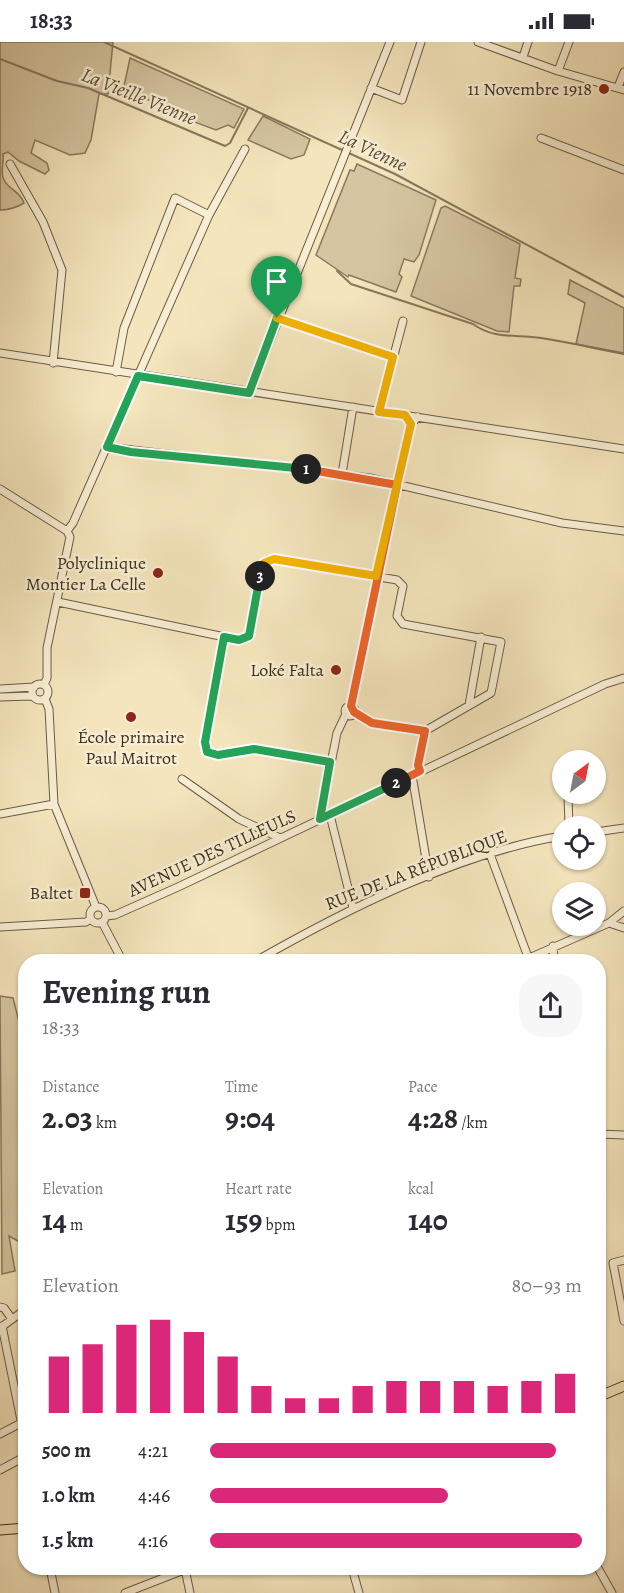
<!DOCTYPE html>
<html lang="en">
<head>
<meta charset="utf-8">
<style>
  body { margin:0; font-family:Alegreya,serif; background:#f7f7f7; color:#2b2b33; height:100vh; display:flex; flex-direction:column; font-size:22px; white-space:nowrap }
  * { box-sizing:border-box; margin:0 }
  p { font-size:20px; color:#7c7c81 }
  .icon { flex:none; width:33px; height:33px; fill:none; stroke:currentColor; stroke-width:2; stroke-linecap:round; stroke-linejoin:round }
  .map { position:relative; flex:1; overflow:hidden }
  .drawer { position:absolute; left:18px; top:912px; width:588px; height:621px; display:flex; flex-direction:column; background:#fff; border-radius:24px; box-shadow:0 2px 4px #0004 }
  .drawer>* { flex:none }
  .needle { width:39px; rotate:32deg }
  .controls { position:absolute; left:552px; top:708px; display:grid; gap:12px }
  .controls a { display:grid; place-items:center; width:54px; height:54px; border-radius:50%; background:#fff; box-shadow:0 2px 4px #0004; font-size:30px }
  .pin { position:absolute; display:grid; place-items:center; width:51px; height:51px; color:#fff; margin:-62px -26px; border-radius:50% 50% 50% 0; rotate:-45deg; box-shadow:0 0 6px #0007 }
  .pin .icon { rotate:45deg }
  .km { position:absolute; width:30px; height:30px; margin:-15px; border-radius:50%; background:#222; color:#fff; font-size:16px; line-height:30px; text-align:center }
  .round { display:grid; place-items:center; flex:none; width:63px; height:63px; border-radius:24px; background:#f7f7f7 }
  .headline { display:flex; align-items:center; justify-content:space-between; height:102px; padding:0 24px }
  h1 { font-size:33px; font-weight:600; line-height:45px }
  .metrics { display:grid; grid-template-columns:repeat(3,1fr); gap:9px; height:102px; padding:6px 24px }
  .metrics div { display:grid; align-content:center }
  .metrics b { font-size:30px; font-weight:600 }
  .metrics small { font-size:16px; font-weight:400 }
  .metrics p { font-size:16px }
  .chart { height:168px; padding:12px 24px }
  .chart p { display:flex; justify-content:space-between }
  .chart svg { width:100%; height:108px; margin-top:6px; stroke:#db2777; stroke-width:6 }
  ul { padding:0 24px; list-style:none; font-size:20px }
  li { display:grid; grid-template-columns:96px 72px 1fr; align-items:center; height:45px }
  li i { height:15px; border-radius:8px; background:#db2777 }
  .status { display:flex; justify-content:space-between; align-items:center; height:42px; padding:0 30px; background:#fff; direction:ltr }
  .status svg { height:16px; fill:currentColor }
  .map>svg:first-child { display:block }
</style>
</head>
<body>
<div class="status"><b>18:33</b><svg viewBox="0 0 49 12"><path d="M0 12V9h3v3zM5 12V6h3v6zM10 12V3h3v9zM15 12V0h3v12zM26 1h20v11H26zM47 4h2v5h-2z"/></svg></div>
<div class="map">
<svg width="624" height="1551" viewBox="0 0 624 1551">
  <rect width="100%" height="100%" fill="#f4e5bc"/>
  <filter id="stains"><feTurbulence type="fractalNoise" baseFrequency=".00333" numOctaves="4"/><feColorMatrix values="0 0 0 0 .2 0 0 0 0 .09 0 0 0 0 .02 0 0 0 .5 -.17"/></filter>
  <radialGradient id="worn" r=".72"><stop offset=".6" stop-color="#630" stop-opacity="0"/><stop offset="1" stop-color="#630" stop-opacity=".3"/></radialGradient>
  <path fill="#d5c6a1" stroke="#897a5f" stroke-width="1.5" d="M0,0H113L108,52H99L91,98L85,111L70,113L35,98L31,111L47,121L49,128L45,132L19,119L8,110L3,112C4,121 0,131 4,138C9,148 20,149 24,161C16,166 9,168 0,168Z
    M130,16L244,67L234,86L228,83L216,88L181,75L180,69L123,49Z
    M263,74L310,97L304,113L291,117L248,98Z
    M357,122L436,158L419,213L414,220L404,217L399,232L402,235L396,250L349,233L348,235L316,213L350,128L354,129Z
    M445,164L520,202L515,236L521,237L520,244H514L509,290L497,289L411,254L441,166Z
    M570,238L624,266V311L576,302L585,261L568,252Z
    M0,954L13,956L25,1003V1203L9,1194L15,1229L2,1232Z"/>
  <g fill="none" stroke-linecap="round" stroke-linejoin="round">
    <path stroke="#86775c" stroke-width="2" d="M104,0L395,132L624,255
      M0,17L57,39L88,46L225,104L230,101L248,66
      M337,229L351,242L473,282C495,298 516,292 541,296C569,300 596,307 624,312"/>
    <defs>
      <path id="minor" d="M478,0L558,29L624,48
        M523,15L528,0
        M558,29L569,0
        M618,45L624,30
        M371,46L402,58L421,0
        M541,96L624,128
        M10,122L43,180L62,228L53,321
        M277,276L393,315
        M0,311L624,407
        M116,330L124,286L175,156L209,173L245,107
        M249,351L390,0
        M379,370L403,279
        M107,405L370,436L562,481L624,489
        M342,432L353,365
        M0,447L67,489
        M67,489L73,481L209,173
        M58,560L239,598L249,594L261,527L268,518L274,517L397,538L403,544L397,574L403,582L501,600L491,651L425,689L371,681L354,670
        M224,595L205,700L207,710L218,713L254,707L330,720
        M32 650a8 8 0 1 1 16 0a8 8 0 1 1-16 0Z
        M44,643L47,636V606L70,495L67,489
        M0,647L34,645
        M0,655L32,654
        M45,657L49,667L54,762L96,865
        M469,663L481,595
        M345 669a5 5 0 1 1 10 0a5 5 0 1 1-10 0Z
        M351,664L411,382L418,375
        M420,729L418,723L425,689
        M412,733L429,835
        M182,737L239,777L280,796
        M0,772L54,762
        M330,773L353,866
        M320,777L337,691L346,672
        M569,784L568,754L588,753
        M596,790L624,786
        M490,812L528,915
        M90 873a8 8 0 1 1 16 0a8 8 0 1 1-16 0Z
        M106,874L115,873L178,845L605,642L624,636
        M102,880L123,920
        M609,881L624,869
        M0,885L86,880L91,877
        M553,904L554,920
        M254,920C345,868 458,811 562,794
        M520,920L609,881L624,886
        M598,1092L624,1093
        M624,1218L613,1221L624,1279
        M0,1265L4,1266L12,1277
        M2,1284L26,1403
        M0,1286L26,1267
        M0,1392L21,1381
        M0,1428L26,1414
        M50,1526L55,1551
        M352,1526L359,1551
        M598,1526L612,1551
        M185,1527L190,1551
        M125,1551L189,1526"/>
      <path id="major" d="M598,1355L624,1344
        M0,1488L26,1486"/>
    </defs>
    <use href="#minor" stroke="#6b5c45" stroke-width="9"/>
    <use href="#major" stroke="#3d2f1d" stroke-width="11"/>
    <use href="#minor" stroke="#f8eed3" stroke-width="7"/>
    <use href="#major" stroke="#f4e5bc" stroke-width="9"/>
  </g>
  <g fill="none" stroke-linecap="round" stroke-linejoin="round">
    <defs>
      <path id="split-1" d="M277,276L249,351L138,334L107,405L131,410L306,427"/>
      <path id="split-2" d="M306,427L397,443L351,664L354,670L372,681L425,689L418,723L420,729L396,741"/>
      <path id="split-3" d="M260,534L249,594L239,598L224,595L205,700L207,710L218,713L254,707L330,720L320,777L396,741"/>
      <path id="split-4" d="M260,534L264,521L274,517L376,534L411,382L405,373L379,370L393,315L277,276"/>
    </defs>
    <use href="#split-1" stroke="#fff" stroke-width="12"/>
    <use href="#split-2" stroke="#fff" stroke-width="12"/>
    <use href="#split-3" stroke="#fff" stroke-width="12"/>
    <use href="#split-4" stroke="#fff" stroke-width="12"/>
    <use href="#split-1" stroke="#22a559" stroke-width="8"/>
    <use href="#split-2" stroke="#f0652b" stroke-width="8"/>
    <use href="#split-3" stroke="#22a559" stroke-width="8"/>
    <use href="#split-4" stroke="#f5b400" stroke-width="8"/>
  </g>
  <g fill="#8f2418" stroke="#f8eed3" stroke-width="2">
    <circle cx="604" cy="47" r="6"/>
    <circle cx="158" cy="531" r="6"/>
    <circle cx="336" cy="628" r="6"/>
    <circle cx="131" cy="675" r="6"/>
    <rect x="79" y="845" width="12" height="12" rx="3"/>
  </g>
  <g text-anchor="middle" stroke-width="5" stroke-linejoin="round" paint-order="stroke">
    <g font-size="18" fill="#3d2f1d" stroke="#f8eed3" text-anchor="end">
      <text x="592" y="53">11 Novembre 1918</text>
      <text x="146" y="527">Polyclinique<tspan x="146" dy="21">Montier La Celle</tspan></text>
      <text x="324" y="634">Loké Falta</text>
      <text x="131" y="701" text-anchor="middle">École primaire<tspan x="131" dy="21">Paul Maitrot</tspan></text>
      <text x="73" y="857">Baltet</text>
    </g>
    <g font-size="18" fill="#3d2f1d" stroke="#f8eed3">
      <text transform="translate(212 811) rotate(-25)" y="6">AVENUE DES TILLEULS</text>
      <text transform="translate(416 828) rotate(-21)" y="6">RUE DE LA RÉPUBLIQUE</text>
    </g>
    <g font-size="20" font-style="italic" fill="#5b4d37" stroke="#f8eed3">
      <text transform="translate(139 54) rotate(22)" y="7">La Vieille Vienne</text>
      <text transform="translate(373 108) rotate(25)" y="7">La Vienne</text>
    </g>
  </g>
  <rect width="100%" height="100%" filter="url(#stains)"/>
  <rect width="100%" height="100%" fill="url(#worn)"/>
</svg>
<div class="controls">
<a><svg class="needle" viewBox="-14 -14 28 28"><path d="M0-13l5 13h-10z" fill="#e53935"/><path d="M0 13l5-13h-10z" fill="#7c7c81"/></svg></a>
<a><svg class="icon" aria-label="locate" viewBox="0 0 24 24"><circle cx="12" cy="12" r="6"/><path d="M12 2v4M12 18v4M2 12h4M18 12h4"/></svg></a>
<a><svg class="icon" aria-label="layers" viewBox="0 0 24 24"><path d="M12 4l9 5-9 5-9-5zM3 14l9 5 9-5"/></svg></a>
</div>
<div class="pin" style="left:277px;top:276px;background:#1e9e55"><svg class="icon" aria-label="arrive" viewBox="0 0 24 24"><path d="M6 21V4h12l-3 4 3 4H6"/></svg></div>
<b class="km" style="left:306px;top:427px">1</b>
<b class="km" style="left:396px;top:741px">2</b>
<b class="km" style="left:260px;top:534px">3</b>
<section class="drawer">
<div class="headline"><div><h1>Evening run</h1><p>18:33</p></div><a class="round"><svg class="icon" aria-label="share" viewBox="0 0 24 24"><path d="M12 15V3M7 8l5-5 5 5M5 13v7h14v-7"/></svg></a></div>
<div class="metrics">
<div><p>Distance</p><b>2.03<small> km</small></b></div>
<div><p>Time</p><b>9:04</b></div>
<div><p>Pace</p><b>4:28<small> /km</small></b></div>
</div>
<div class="metrics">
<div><p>Elevation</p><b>14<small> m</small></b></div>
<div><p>Heart rate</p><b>159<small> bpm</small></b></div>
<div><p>kcal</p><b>140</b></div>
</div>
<div class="chart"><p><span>Elevation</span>80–93 m</p>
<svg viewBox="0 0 160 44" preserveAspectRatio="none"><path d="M5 44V21M15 44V16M25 44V8M35 44V6M45 44V11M55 44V21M65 44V33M75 44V38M85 44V38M95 44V33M105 44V31M115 44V31M125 44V31M135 44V33M145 44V31M155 44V28"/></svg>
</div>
<ul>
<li><b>500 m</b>4:21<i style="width:93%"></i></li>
<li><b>1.0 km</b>4:46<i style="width:64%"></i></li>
<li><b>1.5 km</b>4:16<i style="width:100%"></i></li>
</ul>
</section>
</div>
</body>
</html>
